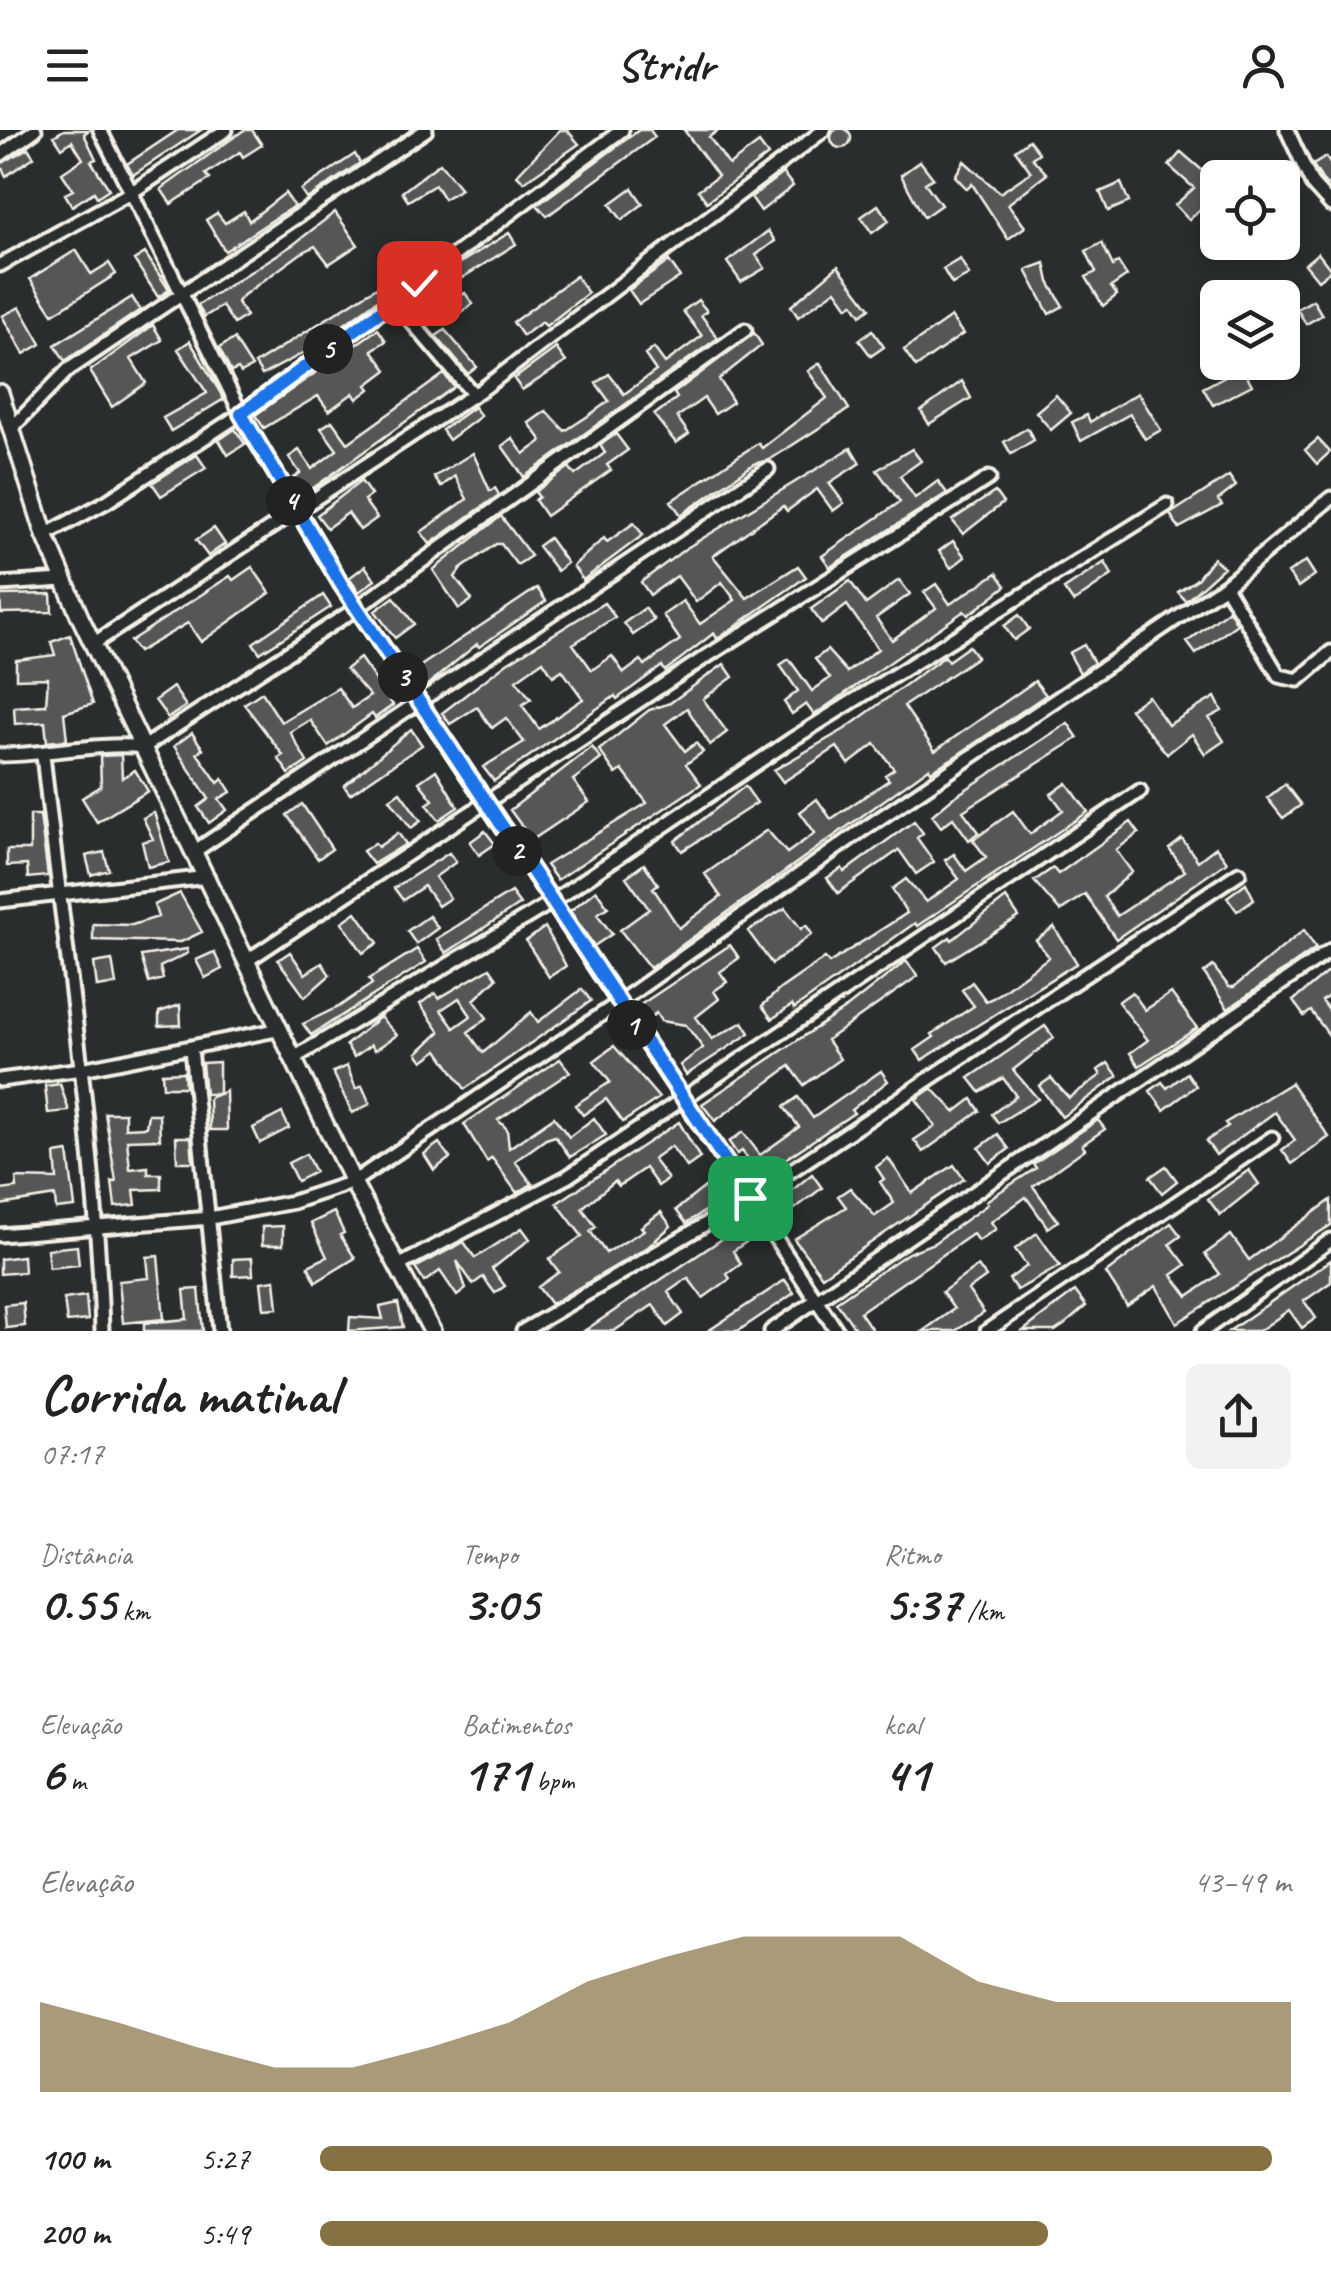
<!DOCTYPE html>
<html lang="pt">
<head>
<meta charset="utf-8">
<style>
  body { margin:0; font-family:Caveat,sans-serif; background:#f2f2f2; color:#222; height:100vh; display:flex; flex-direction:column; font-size:38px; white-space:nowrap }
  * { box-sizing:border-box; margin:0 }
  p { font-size:32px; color:#767676 }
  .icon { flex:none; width:55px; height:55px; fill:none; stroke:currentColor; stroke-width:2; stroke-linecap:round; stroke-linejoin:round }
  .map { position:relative; height:1201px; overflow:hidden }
  .side { display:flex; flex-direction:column; background:#fff; flex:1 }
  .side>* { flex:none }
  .tools { position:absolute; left:1200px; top:30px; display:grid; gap:20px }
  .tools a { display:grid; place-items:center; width:100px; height:100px; border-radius:15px; background:#fff; box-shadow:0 5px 15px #0003; font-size:50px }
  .pin { position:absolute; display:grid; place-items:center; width:85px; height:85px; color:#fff; margin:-42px; border-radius:20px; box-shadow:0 5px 15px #0006 }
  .km { position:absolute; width:50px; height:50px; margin:-25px; border-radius:50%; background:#222; color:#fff; font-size:28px; line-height:50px; text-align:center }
  .round { display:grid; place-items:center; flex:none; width:105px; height:105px; border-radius:15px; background:#f2f2f2 }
  .summary { display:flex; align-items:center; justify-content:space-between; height:170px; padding:0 40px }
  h1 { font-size:55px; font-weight:800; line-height:75px }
  .metrics { display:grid; grid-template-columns:repeat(3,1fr); gap:15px; height:170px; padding:10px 40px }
  .metrics div { display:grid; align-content:center }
  .metrics b { font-size:50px; font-weight:800 }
  .metrics small { font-size:28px; font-weight:400 }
  .metrics p { font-size:28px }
  .chart { height:280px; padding:20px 40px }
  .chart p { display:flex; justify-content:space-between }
  .chart svg { width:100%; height:180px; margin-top:10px; fill:#857141; opacity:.7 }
  ul { padding:0 40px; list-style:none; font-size:32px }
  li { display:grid; grid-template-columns:160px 120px 1fr; align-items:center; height:75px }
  li i { height:25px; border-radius:12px; background:#857141 }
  header { display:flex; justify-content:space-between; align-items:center; height:130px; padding:0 40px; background:#fff; font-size:45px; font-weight:800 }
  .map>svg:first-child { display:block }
</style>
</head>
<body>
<header><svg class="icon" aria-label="menu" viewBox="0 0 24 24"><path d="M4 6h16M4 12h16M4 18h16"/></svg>Stridr<svg class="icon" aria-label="person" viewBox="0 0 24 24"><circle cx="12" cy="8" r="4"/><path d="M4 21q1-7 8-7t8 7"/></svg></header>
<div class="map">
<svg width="1331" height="1201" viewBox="0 0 1331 1201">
  <rect width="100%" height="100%" fill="#2a2d2e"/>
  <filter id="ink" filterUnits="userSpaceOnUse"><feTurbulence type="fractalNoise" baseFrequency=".01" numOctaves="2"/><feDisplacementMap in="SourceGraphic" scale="20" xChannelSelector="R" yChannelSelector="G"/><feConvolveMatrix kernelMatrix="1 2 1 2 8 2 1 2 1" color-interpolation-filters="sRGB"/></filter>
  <g filter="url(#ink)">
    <path fill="#555756" stroke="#f4f1e8" stroke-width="2.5" fill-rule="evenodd" d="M831 8a10 10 0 1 1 20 0a10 10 0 1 1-20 0Z
      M64,0H89L84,4L96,29L91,31L109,59L97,67L94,62L72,76L65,64L73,60L62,43L83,29L72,11L62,18L54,6Z
      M178,0H201L133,45L127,34Z
      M244,0H252L262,15L243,27L240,22L206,44L210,49L171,74L161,59Z
      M560,0H567L579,14L524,52L517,45Z
      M639,0H650L655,7L547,86L537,75Z
      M684,0H719L709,7L729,35L759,13L768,25L707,72L698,60L718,46Z
      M1029,10L1039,23L1032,28L1047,44L1008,74L1025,97L1008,109L972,54L967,59L955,46L964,31L1000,63L1031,42L1015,20Z
      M28,18L34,27L6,46L0,34Z
      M1181,22L1203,41L1208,35L1222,48L1206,66L1210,70L1189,90L1175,75L1194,58L1169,36Z
      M355,24L360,33L307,69L301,60Z
      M1326,27L1331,35V53L1326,56L1313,35Z
      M920,31L933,48L925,53L941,75L924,87L901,45Z
      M440,33L461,59L444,69L435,55L408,71L402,62Z
      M783,43L793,56L761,81L751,67Z
      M1121,53L1129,72L1108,81L1100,62Z
      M632,58L643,74L622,90L610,74Z
      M285,63L294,76L225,121L206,90L217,83L225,93L244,81L249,91Z
      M878,75L889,91L872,103L861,87Z
      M335,82L358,115L329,134L315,116L300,124L241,167L237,172L246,186L234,194L222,176L204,187L198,175L294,114Z
      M768,101L775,111L756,125L765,138L741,152L727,132Z
      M509,103L516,114L462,148L455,136Z
      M1102,113L1113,136L1118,132L1127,146L1111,157L1117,165L1103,176L1086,147L1096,142L1086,121Z
      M76,120L91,144L109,133L116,144L53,184L30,149Z
      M145,123L169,160L158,167L134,130Z
      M1318,123L1331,140L1318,150L1305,134Z
      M960,129L969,145L952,154L943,139Z
      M669,131L680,147L639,174L629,160Z
      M1045,133L1049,152L1063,176L1049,184L1026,140Z
      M402,136L409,147L309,220L262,245L255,234L388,150L386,147Z
      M838,136L870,178L861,185L853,173L848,177L836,160L798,187L791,176Z
      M576,146L588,163L546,196L542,192L523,206L513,192Z
      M465,163L473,174L453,188L445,177Z
      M132,167L140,180L65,231L55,215Z
      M698,170L707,181L701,185L718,208L524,347L502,316L512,308L524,324L542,311L529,293L546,281L565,301L588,286L609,271L596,253L609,244L624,264L656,241L645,225L654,218L665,233L702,206L683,181Z
      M1313,170L1322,185L1306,194L1297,179Z
      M20,177L41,214L24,224L2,186Z
      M951,187L963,204L916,237L904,220Z
      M153,195L162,210L131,229L146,253L112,277L90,241Z
      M378,199L386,211L372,220L387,240L367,255L370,259L357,269L353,263L329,281L318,266L264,298L255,285Z
      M445,200L477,237L468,244L436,206Z
      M872,200L884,217L871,226L859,210Z
      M754,203L762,215L719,249L733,272L715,284L704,268L677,287L689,304L676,313L654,285L677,268L674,263Z
      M234,209L252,237L241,243L238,239L231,242L219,218Z
      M190,211L224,269L171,301L163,288L207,263L178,219Z
      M556,218L566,232L522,260L514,249Z
      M820,233L849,279L769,330L754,334L681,385L671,371L758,313L762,318L827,268L808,241Z
      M1242,237L1252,255L1213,275L1203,258Z
      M444,244L454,257L302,366L291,350L300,343L289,327L299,320L312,339L337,320L321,298L332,291L348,313Z
      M962,251L971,268L929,294L921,281Z
      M1138,263L1161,300L1145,309L1130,284L1081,311L1072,292L1087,285L1090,292Z
      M1056,265L1071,283L1051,300L1036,282Z
      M474,277L481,286L449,310L442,300Z
      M1027,298L1034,310L1011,324L1004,312Z
      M235,299L245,314L228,325L219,310Z
      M616,304L628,320L607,335L611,340L546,386L535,370L539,367L535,362L569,337L575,345L605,323L600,315Z
      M1318,309L1330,322L1317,334L1305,320Z
      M851,318L860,333L829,353L844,373L833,381L817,359L787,381L783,376L713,426L747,468L798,436L806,447L717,509L714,503L665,541L662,536L617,569L615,566L494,651L483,637L524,612L506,588L492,598L477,577L450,594L442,583L507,533L604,473L615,487L573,514L592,540L612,526L624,543L641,530L645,535L680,510L663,485L683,471L700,494L735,470L722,452L696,472L677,446L650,465L641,452L685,419ZM543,531L553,546L562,540L583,569L539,599L522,575L531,569L516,550Z
      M912,319L921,331L900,346L915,368L938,351L947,363L830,437L822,426L900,372L877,340Z
      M473,323L490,361L495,358L499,365L430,414L421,402L467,369L455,346L441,357L434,347Z
      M197,325L206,338L161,366L152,353Z
      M1229,346L1236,356L1218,370L1222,375L1179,398L1170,384Z
      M361,351L371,365L364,370L377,388L360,400L348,383L327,398L317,385Z
      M995,362L1003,373L963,404L952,390Z
      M501,386L531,426L517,435L501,414H496L461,439L455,447L472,470L459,479L433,440Z
      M634,393L643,405L583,450L573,436L604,408L607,412Z
      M214,398L225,414L208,426L196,410Z
      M549,408L567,433L557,441L538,416Z
      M953,411L965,427L951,438L939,421Z
      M1213,428L1224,437L1186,471L1178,462L1197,449Z
      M1306,431L1315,445L1298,457L1288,443Z
      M1105,432L1112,445L1073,472L1064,459Z
      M365,436L375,450L359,462L349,448Z
      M252,437L270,463L201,512L188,493L138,522L130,511L230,446L233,450Z
      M997,443L1006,456L983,474L968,485L964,481L814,585L806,574L792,584L784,572L798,561L780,535L789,529L812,561L830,548L815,529L827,520L847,542L878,519L847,475L822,494L811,479L850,451L866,474L899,450L910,464L876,488L892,510L936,478L924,462L936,454L950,474Z
      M537,458L546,471L479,517L477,514L425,557L413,541Z
      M51,464L52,482L1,483L0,465Z
      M323,465L331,477L260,523L253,513Z
      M394,467L414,494L395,508L375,481Z
      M645,478L654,490L633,505L624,493Z
      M1229,480L1237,494L1196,524L1187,512Z
      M1019,485L1029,499L1014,510L1004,496Z
      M70,505L93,574L64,583L67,610L47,612L45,592L15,594L14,577L46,575L48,548L16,549V530L55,525L51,512Z
      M1084,515L1094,533L1080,543L1069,523Z
      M969,516L977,527L904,576L935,621L1035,551L1046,565L953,628L931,641L929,638L650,838L620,800L649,779L626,747L644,734L658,754L653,758L679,798L721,767L705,744L767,700L787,723L815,703L800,682L817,669L831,689L889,650L885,645L894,639L875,614L849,634L837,617L783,652L774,640L845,599L945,526L948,531Z
      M360,528L393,575L375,588L372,584L328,616L310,590L290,602L307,632L289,644L278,628L283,625L244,574L262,562L281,592L338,558L352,578L370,566L346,539Z
      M724,534L733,547L703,569L727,602L710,615L687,578L665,594L685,621L696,613L703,622L686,634L701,654L557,750L546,735L647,673L622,640L616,644L599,620L649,580L670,573Z
      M173,557L186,576L168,588L155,570Z
      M1148,566L1168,595L1215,567L1222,581L1209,588L1224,611L1205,624L1192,604L1167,624L1130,579Z
      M1068,593L1078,608L963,681L979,702L969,710L953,688L941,697L932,685L951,669Z
      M411,599L422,615L350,664L344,656Z
      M192,603L203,619L197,623L218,653L223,649L231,662L219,669L227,680L209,693L198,677L209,669L174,616Z
      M592,617L601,629L573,650L589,672L532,710L510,680Z
      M121,625L122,648L135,640L148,661L97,692L82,668L101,656L100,626Z
      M436,640L458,677L439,690L427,674L433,670L419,652Z
      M1067,653L1088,682L917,796L915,793L794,879L792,875L772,889L762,876L780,859L825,828L829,833L907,783L892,759L906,749L926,772L959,749L945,730L954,724L966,741L986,727L973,710L1013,681L1030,704L1063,680L1051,664Z
      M1285,654L1301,675L1283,688L1267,668Z
      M745,656L757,673L682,721L675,711Z
      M400,662L421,691L411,698L390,669Z
      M302,674L332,719L318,729L287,685Z
      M154,682L169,732L148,737L142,712L153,709L143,688Z
      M30,685H40L48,746L28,748L27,735L7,736V720H30Z
      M914,691L923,703L917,708L934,732L916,744L899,720L838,763L827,748L842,738L844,742Z
      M1131,692L1139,703L1116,720L1132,742L1104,767L1117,786L1185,741L1169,719L1182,709L1198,731L1216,717L1227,732L1116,809L1085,764L1060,781L1034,751L1053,738L1058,744Z
      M485,701L495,714L479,725L470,712Z
      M398,703L406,714L373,734L363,721L375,713L378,717Z
      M104,722L109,740L91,745L86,726Z
      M449,723L456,732L435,747L450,768L438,776L424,756L403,770L394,758Z
      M1246,753L1254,769L1237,781L1227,767Z
      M596,760L608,777L597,784L612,804L594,816L570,781Z
      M511,762L520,774L446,823L436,809Z
      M180,763L202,802L181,812L93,810V794L132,795L158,787L154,775Z
      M1006,768L1019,787L946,832L936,817L950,807L952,810Z
      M785,778L801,799L806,795L812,804L772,834L748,801Z
      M356,782L378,813L363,823L342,792Z
      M429,786L438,798L416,814L407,801Z
      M545,797L566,836L549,847L526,811Z
      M1054,797L1077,833L922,930L915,920L934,907L932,904L974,876L962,860L972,852L986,871L993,868L1049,827L1036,810Z
      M1304,800L1316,818L1228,879L1204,843L1213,836L1229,857H1234Z
      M730,815L739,828L720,842L727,852L714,861L719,869L696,887L712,909L743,892L750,903L686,945L680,935L703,918L686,895L661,891L656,883L643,893L634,879Z
      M187,819L188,823L160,837L163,849L149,853L141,826Z
      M417,819L426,832L311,905L303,894L340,876L372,854L369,849Z
      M214,822L222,839L205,848L196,830Z
      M290,822L305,844L322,833L330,845L305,867L278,830Z
      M112,830L116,854L97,857L94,833Z
      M906,831L918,846L827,910L840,929L804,955L790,936L715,991L702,974L849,876Z
      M490,838L497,848L474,870L487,888L468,902L483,923L531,882L538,892L582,859L591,871L465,959L438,920L423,931L417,923L440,902L420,874L435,863L439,868ZM459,868L471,886L454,898L441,880Z
      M1331,839V864L1322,871L1331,883V908L1311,881L1304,886L1293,871Z
      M1132,862L1145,880L1171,863L1197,898L1139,936L1130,923L1148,910L1118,872Z
      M180,875L181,895L159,896V882Z
      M380,887L397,905L375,920L371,915L354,927L346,915Z
      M1045,896L1054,908L1013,940L1038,969L998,993L992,984L1016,966L1003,948L980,962L969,948Z
      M614,916L659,968L623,992L606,969L583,985L575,975L610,952L594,931Z
      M560,929L570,942L498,990L507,999L509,1018L554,987L569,1007L594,988L606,1005L570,1027L555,1006L546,1009L515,1031L532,1054L517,1063L492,1028L487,1032L464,994Z
      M219,932V964H205L202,933Z
      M1108,933L1118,946L1062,987L1039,956L1051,948L1069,968L1101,945L1098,940Z
      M347,936L356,959L362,956L370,974L352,983L333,942Z
      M881,941L888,951L851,980L854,983L760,1046L742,1021L737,1024L729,1012L743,1002L760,1025L799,997L784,977L798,967L813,988Z
      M184,942L185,957H163L162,943Z
      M1187,943L1196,956L1164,980L1150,961L1162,952L1167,958Z
      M1291,953L1329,1007L1292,1034L1282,1020L1295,1010L1275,982L1216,1025L1206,1011L1228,996L1225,993Z
      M60,954L69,981L48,983L45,956Z
      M932,958L955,982L972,969L980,981L923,1022L914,1010L935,996L916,969Z
      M226,961L227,1000H210L209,968Z
      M105,983H125V998L146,997L148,984H159L160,1009L127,1010L130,1039L148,1037V1044H161V1059L134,1060L136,1075L115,1077L112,1052H116Z
      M282,983L289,998L260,1013L253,998Z
      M1098,990L1105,999L1082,1015L1085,1019L1033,1056L1058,1091L1048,1098L1026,1067L991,1092L996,1099L978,1111L973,1104L860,1182L873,1201H857L836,1172L908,1123L934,1113L988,1074L986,1071L1036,1038L1033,1034Z
      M679,992L700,1028L687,1037L671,1016L653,1029L668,1049L658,1056L645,1038L619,1056L615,1051L582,1078L596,1097L590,1101L606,1123L644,1100L641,1097L661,1082L671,1096L648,1117L551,1174L538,1157L559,1142L549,1129L582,1106L557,1073Z
      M998,1004L1009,1019L990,1033L979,1018Z
      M176,1007H191L193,1032H177Z
      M439,1013L450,1028L434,1040L424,1024Z
      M68,1022L75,1077L56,1079L55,1066L0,1075V1060L17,1058L16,1048L57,1049L55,1024Z
      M306,1024L315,1042L297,1051L288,1033Z
      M888,1028L912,1063L954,1035L964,1049L822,1146L794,1109L846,1077L838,1066L850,1058L875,1086L894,1073L880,1052L884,1049L876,1037Z
      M1166,1036L1177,1051L1162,1063L1150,1047Z
      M1249,1040L1259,1054L1220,1085L1208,1069Z
      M812,1044L822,1058L788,1084L779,1071Z
      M716,1048L729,1066L686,1093L676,1080Z
      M1331,1070V1095L1177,1193L1156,1156L1127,1176L1106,1143L1171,1093L1181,1106L1170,1114L1186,1135L1172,1145L1188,1166L1220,1144L1205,1124L1231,1105L1249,1130Z
      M334,1082L344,1103L340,1105L355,1128L316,1152L308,1136L327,1127L311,1093Z
      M746,1093L755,1106L733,1121L741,1134L727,1144L730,1149L703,1168L688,1148L668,1162L683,1184L667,1196L653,1175L614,1201H584Z
      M283,1096V1115H262V1097Z
      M522,1098L530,1109L492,1139L505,1156L495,1163L483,1147L473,1154L457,1131L466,1159L457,1166L440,1141L424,1152L415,1138L464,1112L475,1128Z
      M1037,1103L1060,1136L1017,1160L1009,1149L1027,1136L1015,1119Z
      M77,1116L79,1135L49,1138L47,1119Z
      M23,1126L24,1142L0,1144V1129Z
      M158,1126L164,1189L123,1193L119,1151L149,1148L147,1127Z
      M252,1128L253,1145L233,1146V1129Z
      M1331,1130V1152L1304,1171L1316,1188L1302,1198L1289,1180L1259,1201H1229Z
      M978,1136L986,1147L968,1160L984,1183L955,1201H923L954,1179L942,1162Z
      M275,1150L278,1178L264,1179L261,1152Z
      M785,1150L794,1163L780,1173L738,1201H708Z
      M199,1159L203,1201H144V1193L187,1189L184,1160Z
      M1075,1161L1086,1176L1064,1195L1055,1201H1023Z
      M86,1166L88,1190L67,1192L64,1169Z
      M23,1173L25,1196L6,1198L4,1175Z
      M398,1173L403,1197L349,1201L350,1187L383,1189L380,1177Z"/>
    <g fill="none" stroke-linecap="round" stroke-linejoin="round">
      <defs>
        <path id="minor" d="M100,0L251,303L341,454L837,1201
          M1287,0L1312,54L1331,75
          M0,25L35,0
          M0,135L132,62L226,0
          M394,171L474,265
          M11,299L68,240L426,0
          M45,405L106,372L241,284L622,0
          M0,454L64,450
          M1225,456L1279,546L1298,550L1331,522
          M93,514L484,258L824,0
          M0,625C48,625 96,612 144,617L357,478L745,200
          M43,625C64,817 96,1008 102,1201
          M195,721L768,339
          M0,771L208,747
          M248,830L701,530L989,348
          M191,919L220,1201
          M294,928L550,773L791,610L1167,375
          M0,950L82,939L281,899
          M0,1105L210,1088L293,1072L353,1052L617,874L861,701L1225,456L1331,368
          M398,1136L567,1047L1140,661
          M523,1201L750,1068L1239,743
          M771,1201L1331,820
          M987,1201L1272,1008
          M1203,1201L1331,1110"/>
        <path id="secondary" d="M0,263L45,405L80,487L353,1052L432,1201"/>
      </defs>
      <use href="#minor" stroke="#f4f1e8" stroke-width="19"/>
      <use href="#secondary" stroke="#f4f1e8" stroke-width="22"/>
      <use href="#minor" stroke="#2a2d2e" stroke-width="11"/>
      <use href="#secondary" stroke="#2a2d2e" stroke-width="15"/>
    </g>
  </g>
  <g fill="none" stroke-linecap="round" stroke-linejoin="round" filter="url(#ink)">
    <defs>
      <path id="route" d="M419,153L241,284L341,454L750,1068"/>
    </defs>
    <use href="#route" stroke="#fff" stroke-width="20"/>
    <use href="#route" stroke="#1a73e8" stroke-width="12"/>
  </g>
</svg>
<div class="tools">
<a><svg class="icon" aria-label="locate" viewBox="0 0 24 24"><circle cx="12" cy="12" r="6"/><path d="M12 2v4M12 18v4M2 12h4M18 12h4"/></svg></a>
<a><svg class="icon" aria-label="layers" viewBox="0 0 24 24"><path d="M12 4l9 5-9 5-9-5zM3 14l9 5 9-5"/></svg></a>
</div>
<div class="pin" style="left:750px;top:1068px;background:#1e9e55"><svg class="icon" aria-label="arrive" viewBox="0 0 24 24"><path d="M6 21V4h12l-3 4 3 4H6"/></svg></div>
<div class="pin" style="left:419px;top:153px;background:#d93025"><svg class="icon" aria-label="check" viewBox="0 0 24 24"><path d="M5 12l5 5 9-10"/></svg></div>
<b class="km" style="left:632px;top:895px">1</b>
<b class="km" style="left:517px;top:721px">2</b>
<b class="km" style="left:403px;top:547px">3</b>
<b class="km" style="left:291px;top:371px">4</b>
<b class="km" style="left:328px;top:219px">5</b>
</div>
<section class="side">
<div class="summary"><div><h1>Corrida matinal</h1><p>07:17</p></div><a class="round"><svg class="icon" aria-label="share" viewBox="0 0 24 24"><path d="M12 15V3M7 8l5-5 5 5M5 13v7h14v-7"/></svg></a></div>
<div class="metrics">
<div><p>Distância</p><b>0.55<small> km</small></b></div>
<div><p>Tempo</p><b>3:05</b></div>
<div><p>Ritmo</p><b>5:37<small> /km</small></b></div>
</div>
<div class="metrics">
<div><p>Elevação</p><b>6<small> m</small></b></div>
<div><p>Batimentos</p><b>171<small> bpm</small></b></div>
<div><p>kcal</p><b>41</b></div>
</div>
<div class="chart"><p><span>Elevação</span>43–49 m</p>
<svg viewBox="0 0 160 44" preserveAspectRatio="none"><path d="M0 44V22L10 27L20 33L30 38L40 38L50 33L60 27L70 17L80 11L90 6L100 6L110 6L120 17L130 22L140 22L150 22L160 22V44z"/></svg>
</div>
<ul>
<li><b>100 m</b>5:27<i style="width:98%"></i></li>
<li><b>200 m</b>5:49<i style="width:75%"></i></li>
</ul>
</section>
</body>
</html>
